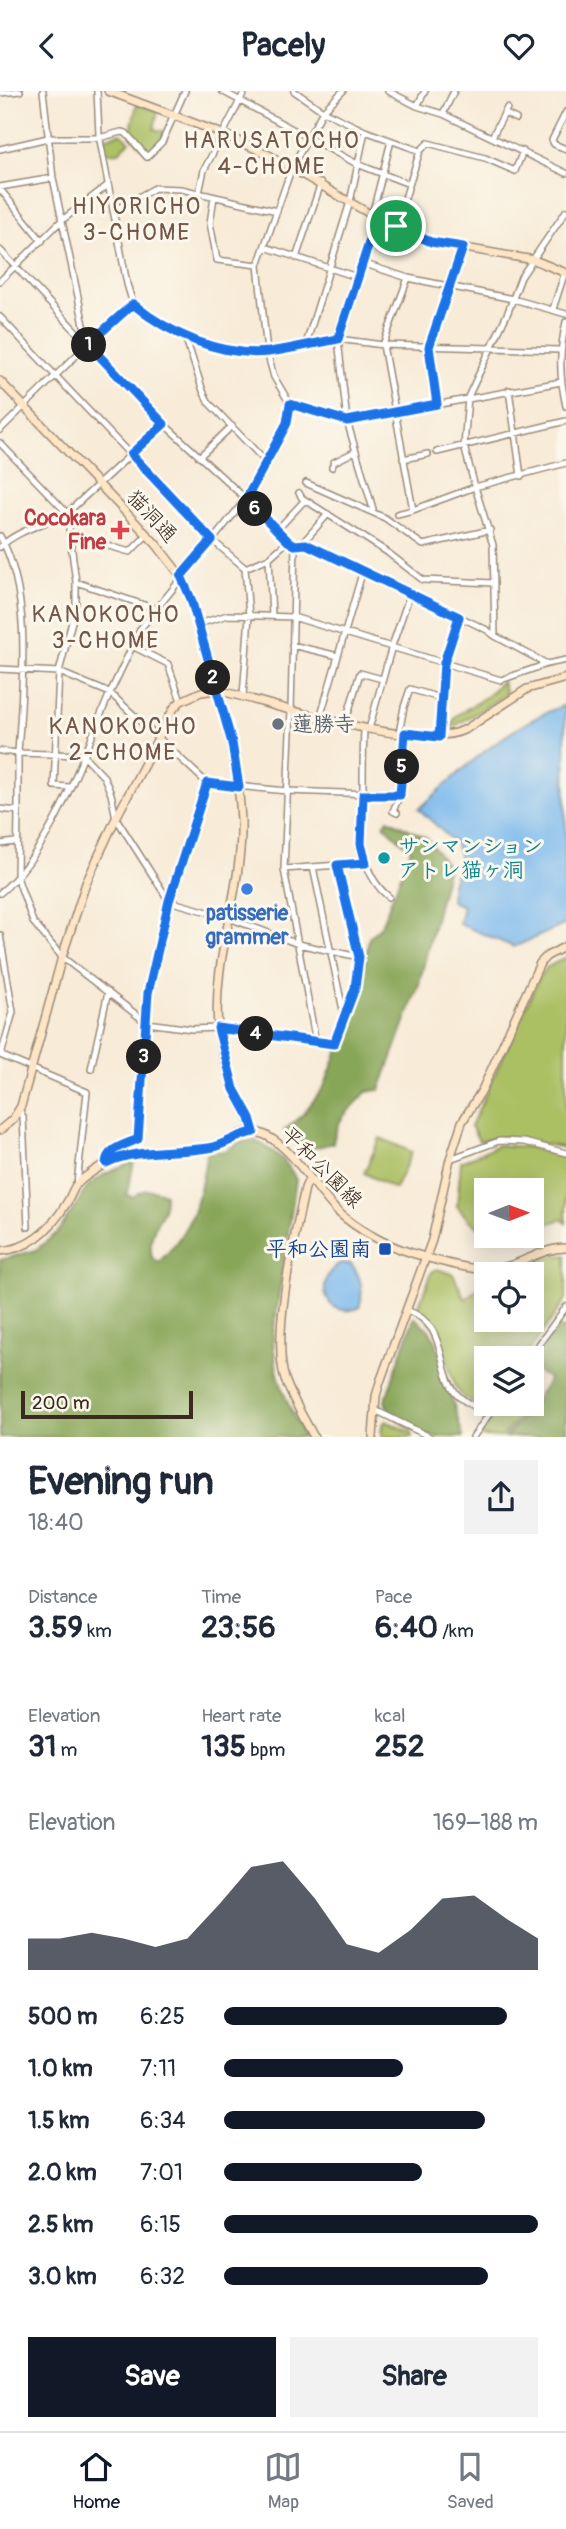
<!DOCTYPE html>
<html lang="en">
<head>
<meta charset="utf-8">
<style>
  body { margin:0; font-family:Pangolin,"Klee One",sans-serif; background:#f2f2f3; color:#1f2937; height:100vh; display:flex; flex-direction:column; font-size:26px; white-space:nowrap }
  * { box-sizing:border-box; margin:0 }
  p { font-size:23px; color:#747a83 }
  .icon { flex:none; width:38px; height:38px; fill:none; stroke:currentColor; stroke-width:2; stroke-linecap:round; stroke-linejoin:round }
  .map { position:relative; height:1346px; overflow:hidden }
  .drawer { display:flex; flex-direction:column; background:#fff; flex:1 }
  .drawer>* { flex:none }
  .needle { width:46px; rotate:89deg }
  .controls { position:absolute; left:474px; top:1087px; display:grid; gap:14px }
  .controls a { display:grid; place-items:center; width:70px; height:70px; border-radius:0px; background:#fff; box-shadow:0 4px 18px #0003; font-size:35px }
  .scale { position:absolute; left:21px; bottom:18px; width:172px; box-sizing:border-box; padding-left:7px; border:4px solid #3b2a1e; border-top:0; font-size:19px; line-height:24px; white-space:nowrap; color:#3b2a1e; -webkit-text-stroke:5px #fbf7ec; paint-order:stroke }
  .pin { position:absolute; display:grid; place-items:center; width:60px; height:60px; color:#fff; margin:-30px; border:4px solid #fff; border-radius:50%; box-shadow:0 2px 7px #0007 }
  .km { position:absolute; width:35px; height:35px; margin:-18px; border-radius:50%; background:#222; color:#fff; font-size:19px; line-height:35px; text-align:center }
  .round { display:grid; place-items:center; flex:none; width:74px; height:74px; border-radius:0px; background:#f2f2f3 }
  .head { display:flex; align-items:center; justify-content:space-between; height:119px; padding:0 28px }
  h1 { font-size:38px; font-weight:700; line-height:52px }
  .stats { display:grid; grid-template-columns:repeat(3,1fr); gap:10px; height:119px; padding:7px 28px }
  .stats div { display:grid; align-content:center }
  .stats b { font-size:30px; font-weight:700 }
  .stats small { font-size:19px; font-weight:400 }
  .stats p { font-size:19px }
  .chart { height:196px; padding:14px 28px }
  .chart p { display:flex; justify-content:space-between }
  .chart svg { width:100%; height:126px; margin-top:7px; fill:#111827; opacity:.7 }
  .action { display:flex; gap:14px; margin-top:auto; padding:14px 28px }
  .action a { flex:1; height:80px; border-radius:0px; background:#111827; color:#fff; font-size:28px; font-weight:700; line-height:80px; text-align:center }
  .action a+a { background:#f2f2f3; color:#1f2937 }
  ul { padding:0 28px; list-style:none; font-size:23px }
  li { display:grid; grid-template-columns:112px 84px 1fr; align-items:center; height:52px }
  li i { height:18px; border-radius:9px; background:#111827 }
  header { display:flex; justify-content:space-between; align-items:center; height:91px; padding:0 28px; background:#fff; font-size:32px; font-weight:700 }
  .menu { display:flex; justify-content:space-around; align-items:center; height:98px; border-top:2px solid #e0e1e3; background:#fff; font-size:19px; color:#747a83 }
  .menu a { display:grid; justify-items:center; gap:4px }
  .menu .selected { color:#111827 }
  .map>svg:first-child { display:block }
</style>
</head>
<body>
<header><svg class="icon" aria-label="back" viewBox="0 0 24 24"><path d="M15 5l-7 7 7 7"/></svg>Pacely<svg class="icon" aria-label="heart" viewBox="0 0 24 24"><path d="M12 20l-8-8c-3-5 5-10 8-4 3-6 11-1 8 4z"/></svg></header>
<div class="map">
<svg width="566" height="1346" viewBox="0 0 566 1346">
  <rect width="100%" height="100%" fill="#fbf7ec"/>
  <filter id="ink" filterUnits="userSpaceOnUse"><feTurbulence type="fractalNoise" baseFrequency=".0143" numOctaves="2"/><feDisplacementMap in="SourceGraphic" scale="14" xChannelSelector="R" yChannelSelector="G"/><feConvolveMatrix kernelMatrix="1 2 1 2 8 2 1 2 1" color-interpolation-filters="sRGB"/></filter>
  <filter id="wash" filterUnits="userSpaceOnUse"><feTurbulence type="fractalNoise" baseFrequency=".00686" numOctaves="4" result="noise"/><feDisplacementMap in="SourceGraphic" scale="28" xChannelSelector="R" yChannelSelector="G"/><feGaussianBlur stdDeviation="1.57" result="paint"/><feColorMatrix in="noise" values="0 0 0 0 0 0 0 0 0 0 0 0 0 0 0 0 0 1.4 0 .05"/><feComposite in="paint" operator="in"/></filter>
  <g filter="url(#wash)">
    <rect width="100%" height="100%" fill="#f8ebd7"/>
    <path fill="#abbf63" stroke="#737440" stroke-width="2" d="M137,13L158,20L154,38L165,41L160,51L148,63L130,43Z
      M121,42L130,50L119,61L104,62L103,47Z
      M502,590L506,603L449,639L456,625L487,605Z
      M566,866V1057L503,1046L479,1050L471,1035L540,885L546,877Z
      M380,1047L412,1061L395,1098L364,1082Z
      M498,1054L529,1056L566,1066V1132L562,1128L542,1135L532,1134V1099H486V1142L469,1129L457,1115L461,1071Z
      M566,1164V1208L524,1267H486V1312L492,1313L487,1319L462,1305L456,1297L439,1245L433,1234L417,1219L432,1181L437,1178L453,1183L465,1208L486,1191V1228H532V1183H508L551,1165Z
      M501,1313H531C522,1325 511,1334 502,1346H477Z
      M386,1330L412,1342V1346H381L382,1334Z"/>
    <path fill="#88a659" stroke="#62683c" stroke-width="2" d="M388,728L427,747L448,776L419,893L380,999L367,1000C350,1022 339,1020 333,1052L303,1060L284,1040L303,1023L324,996L358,908L369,847L381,835L411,759L384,734Z
      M254,1049C274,1060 287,1068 296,1089L273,1244C274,1285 286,1310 304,1346H0V1169L36,1159L58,1141L89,1094L105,1083L134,1071L127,1104L133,1106C144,1096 152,1098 165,1103C166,1131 146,1133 152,1167L159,1171C194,1137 199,1108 207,1062L225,1060L239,1052Z
      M414,1226L429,1239L436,1251L463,1346C454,1346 443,1346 434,1346C417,1343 389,1328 385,1310Z
      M556,1235L566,1239V1346H505L531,1317L549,1288L532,1277V1267Z"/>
    <path fill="#78b7ec" stroke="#5a7085" stroke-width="2" d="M565,614L566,833L514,856L459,833L463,815L451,810L452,794L460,767L455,752L419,718C463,678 508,634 565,614Z
      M341,1172L351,1173C362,1186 364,1201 359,1217C323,1230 313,1186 341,1172Z"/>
  </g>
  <g filter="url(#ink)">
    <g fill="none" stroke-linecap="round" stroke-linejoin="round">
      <defs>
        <path id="street" d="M43,0L53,87L88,253
          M97,0L99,44L127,193L133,213L152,228L185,245L225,259L267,261L338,248L383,254L559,259
          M222,0L357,73L409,93
          M294,0L323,20L343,0
          M388,0L417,15L443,23L566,82
          M0,2L20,0
          M417,15L425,0
          M566,21L552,49L554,53L566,58
          M504,22L516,28
          M443,23L454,0
          M492,46L507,17
          M0,58L48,47H99L121,41L126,42L147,66L162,51L185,0
          M0,96L53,87
          M0,98L42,150
          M199,102L204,79L245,0
          M214,106L210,132L217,169L258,174
          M113,120L155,97L181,98L277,120
          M372,124L391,50
          M396,135L420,60L428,52L485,67L515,80L523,60
          M265,156L357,186
          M0,159L86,251
          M296,167L321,92
          M362,172L408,187L513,208L566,223
          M408,187L383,254L413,419L475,396L464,355L468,306L508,221L521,186L566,120
          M0,190L61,130L108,94
          M553,218L565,181
          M0,226L173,409L212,449L245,477L249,525L243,605
          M566,231C559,262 559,284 566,315
          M185,245L203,300L209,312L266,371
          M88,253L133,213
          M306,253L350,111L365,40
          M509,299L521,385
          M290,313L347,330L338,248L377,127
          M437,313L429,256L463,156
          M0,339L88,253L164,333L67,422C45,433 18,439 0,456
          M0,352L67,422L76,491V515L59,581L54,695L69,696
          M437,361L566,330
          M199,366L232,335
          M403,368L428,363
          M332,376L334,371L356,360
          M306,392L385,427L423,454L490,439
          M299,402L302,407L387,461L423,489L494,492
          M373,418L347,330L561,291
          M397,423L413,419
          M276,440L305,409
          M70,444L130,461L147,444
          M0,445C33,504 22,597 18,662L0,660
          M306,452V448L328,423
          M295,454L306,452L487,539L495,545L547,573
          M269,467L272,525
          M245,477L269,467L288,450
          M76,491L156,518
          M459,526L444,572L501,589L547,573L566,569
          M198,533L228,524L293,526L444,572L443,608L410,598L404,616L399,642
          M495,545L493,454L475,396L566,372
          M292,554L338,565
          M132,555L168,573L181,610
          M0,578L59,581L110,602L141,537L246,408L287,333L290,313L274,286L267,261L258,174L292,76L323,20L365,40L420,60
          M320,627L363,479
          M345,633L360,582L382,588
          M364,638C363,660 363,682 363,704C362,742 357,780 389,806
          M369,638L392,555L410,503
          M439,646L443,608
          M207,692L287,700L400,704
          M0,718L18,720L17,786L33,831L62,866L147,932L192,938L218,937L316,952L284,778L291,619L295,454L288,450L246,408L164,333
          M18,720V662L83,664L104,686L111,703L116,727L169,810L229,827L298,853L359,866
          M397,722L393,720L400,704L405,642
          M0,753L15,751
          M313,776L344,924
          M284,778L366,772
          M0,802C54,757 82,666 110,602L207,692L169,810L148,902L138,1048L110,1060L106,1072
          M0,844L13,921L1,964
          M316,952L334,953L355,897L359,866L337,774
          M0,964L87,1001L77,1093
          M91,978L108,901
          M19,1018L23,1026L28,1136
          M450,1068L499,1050L524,1051L566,1062
          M406,1219C449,1233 435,1276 456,1302C464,1312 478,1317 489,1323
          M529,1267L566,1216
          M375,1319L430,1346
          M473,1346L497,1312"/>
        <path id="secondary" d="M108,0L223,43L267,63L377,127L431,151L534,169L566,182
          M0,290L156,453L181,485L191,508C212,581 238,654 241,730C243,800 212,866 218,936C220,956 230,989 238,1007C244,1019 250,1028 254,1041
          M0,1039L13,1028L21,1015L62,866L86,792L116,727L174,617L181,610L201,601L217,599C271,612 418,663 466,638L527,598L566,587
          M309,1088L305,1097C295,1143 271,1245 285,1288C292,1308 304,1327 314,1346
          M0,1160C31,1158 51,1138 66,1113C70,1107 72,1100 76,1094C83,1086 97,1078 106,1072C129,1058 183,1063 211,1057C227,1053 238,1039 255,1041C286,1045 316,1100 338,1121C358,1139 386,1154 412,1162C434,1169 473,1181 495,1178C521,1175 540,1157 566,1157
          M373,1346L376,1305L380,1291L432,1149L450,1068L462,1031L482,999L540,872L547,865L566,855"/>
      </defs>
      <use href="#street" stroke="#9a8a7a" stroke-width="8"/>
      <use href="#secondary" stroke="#9a8a7a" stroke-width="10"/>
      <use href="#street" stroke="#fff" stroke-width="5"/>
      <use href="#secondary" stroke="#fde5c5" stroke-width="7"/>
    </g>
  </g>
  <g fill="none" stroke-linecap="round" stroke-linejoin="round" filter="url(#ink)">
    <defs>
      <path id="route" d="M377,127L431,151L463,156L429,256L437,313L347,330L290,313L287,332L246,408L288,450L295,454L306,453L459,526L444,572L439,646L405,642L400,704H363L361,753L366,772L337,774L359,866L355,897L334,953L218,937L234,998L250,1027L254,1041C235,1044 224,1055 208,1057C177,1062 133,1058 106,1072C107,1057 125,1054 138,1048L148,902L169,810L207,692L239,696L232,652L191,508L181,485L212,449L131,363L164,333L88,253L133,213C169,243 221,266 269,261C292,258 315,252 338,248Z"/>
    </defs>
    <use href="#route" stroke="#fff" stroke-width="14"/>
    <use href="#route" stroke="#1a73e8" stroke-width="9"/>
  </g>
  <path fill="#e0444e" stroke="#fbf7ec" stroke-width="2.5" d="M116.5 428.5h7v7h7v7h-7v7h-7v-7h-7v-7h7z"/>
  <circle fill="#6b7280" stroke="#fbf7ec" stroke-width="2.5" cx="278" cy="633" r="7"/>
  <circle fill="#0f9aa8" stroke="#fbf7ec" stroke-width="2.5" cx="384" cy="767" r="7"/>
  <circle fill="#3f7fe0" stroke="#fbf7ec" stroke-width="2.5" cx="247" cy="798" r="7"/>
  <rect fill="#1a4fb4" stroke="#fbf7ec" stroke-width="2.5" x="378" y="1151" width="14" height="14" rx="3.5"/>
  <g text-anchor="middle" stroke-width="6" stroke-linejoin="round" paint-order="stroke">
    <g font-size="21" fill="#3b2a1e" stroke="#fbf7ec">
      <text transform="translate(152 425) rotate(47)" y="7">猫洞通</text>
      <text transform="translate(322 1076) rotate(45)" y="7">平和公園線</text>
    </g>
    <g font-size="21" font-weight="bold" fill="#be3a42" stroke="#fbf7ec" text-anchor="end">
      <text x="106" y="434">Cocokara<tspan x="106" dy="24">Fine</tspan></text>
    </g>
    <g font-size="21" font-weight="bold" fill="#5b616d" stroke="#fbf7ec" text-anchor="start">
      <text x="292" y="640">蓮勝寺</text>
    </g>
    <g font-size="21" font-weight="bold" fill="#0d838f" stroke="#fbf7ec" text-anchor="start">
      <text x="398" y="762">サンマンション<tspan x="398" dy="24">アトレ猫ヶ洞</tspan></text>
    </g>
    <g font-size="21" font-weight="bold" fill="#366cbe" stroke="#fbf7ec">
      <text x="247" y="829">patisserie<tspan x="247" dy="24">grammer</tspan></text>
    </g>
    <g font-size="21" font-weight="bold" fill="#164399" stroke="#fbf7ec" text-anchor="end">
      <text x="371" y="1165">平和公園南</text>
    </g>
    <g font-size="23" letter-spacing="2" fill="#735748" stroke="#fbf7ec">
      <text x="272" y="57">HARUSATOCHO<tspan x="272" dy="26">4-CHOME</tspan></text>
      <text x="137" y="123">HIYORICHO<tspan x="137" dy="26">3-CHOME</tspan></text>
      <text x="106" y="531">KANOKOCHO<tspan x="106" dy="26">3-CHOME</tspan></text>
      <text x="123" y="643">KANOKOCHO<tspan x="123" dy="26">2-CHOME</tspan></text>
    </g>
  </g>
</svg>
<div class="controls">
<a><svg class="needle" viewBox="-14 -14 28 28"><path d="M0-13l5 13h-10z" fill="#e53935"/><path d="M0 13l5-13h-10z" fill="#747a83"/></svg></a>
<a><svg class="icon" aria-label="locate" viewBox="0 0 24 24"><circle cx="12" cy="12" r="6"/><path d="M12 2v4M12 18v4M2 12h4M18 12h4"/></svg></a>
<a><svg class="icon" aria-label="layers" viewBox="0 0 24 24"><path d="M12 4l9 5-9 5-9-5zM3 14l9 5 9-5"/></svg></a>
</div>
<div class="scale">200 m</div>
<div class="pin" style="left:396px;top:135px;background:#1e9e55"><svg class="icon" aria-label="arrive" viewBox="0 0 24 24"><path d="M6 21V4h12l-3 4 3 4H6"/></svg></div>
<b class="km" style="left:89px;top:254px">1</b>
<b class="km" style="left:213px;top:587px">2</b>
<b class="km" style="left:144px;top:966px">3</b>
<b class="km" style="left:256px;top:943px">4</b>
<b class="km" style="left:402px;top:676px">5</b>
<b class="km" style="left:255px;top:418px">6</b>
</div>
<section class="drawer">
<div class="head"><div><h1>Evening run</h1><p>18:40</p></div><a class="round"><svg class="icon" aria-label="share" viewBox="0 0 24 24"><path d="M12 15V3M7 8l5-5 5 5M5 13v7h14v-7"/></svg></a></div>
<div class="stats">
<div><p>Distance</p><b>3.59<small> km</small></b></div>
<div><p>Time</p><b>23:56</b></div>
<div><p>Pace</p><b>6:40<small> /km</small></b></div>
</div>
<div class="stats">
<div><p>Elevation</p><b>31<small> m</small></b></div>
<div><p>Heart rate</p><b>135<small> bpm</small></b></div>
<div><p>kcal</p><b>252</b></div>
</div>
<div class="chart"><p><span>Elevation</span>169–188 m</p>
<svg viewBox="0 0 160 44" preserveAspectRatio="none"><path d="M0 44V33L10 33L20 31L30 33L40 36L50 33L60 21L70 8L80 6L90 19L100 35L110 38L120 30L130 19L140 18L150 26L160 33V44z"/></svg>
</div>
<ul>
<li><b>500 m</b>6:25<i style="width:90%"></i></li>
<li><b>1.0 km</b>7:11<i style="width:57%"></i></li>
<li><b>1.5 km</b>6:34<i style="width:83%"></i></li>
<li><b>2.0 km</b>7:01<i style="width:63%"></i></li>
<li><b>2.5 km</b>6:15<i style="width:100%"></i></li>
<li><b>3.0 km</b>6:32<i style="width:84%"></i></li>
</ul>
<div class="action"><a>Save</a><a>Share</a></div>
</section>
<nav class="menu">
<a class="selected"><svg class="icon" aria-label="home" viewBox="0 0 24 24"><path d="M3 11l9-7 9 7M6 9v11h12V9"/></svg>Home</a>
<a><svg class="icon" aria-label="map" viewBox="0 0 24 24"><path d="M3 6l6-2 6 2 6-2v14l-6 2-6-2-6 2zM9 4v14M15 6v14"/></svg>Map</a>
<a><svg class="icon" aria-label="saved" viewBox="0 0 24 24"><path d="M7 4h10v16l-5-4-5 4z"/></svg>Saved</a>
</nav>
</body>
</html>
